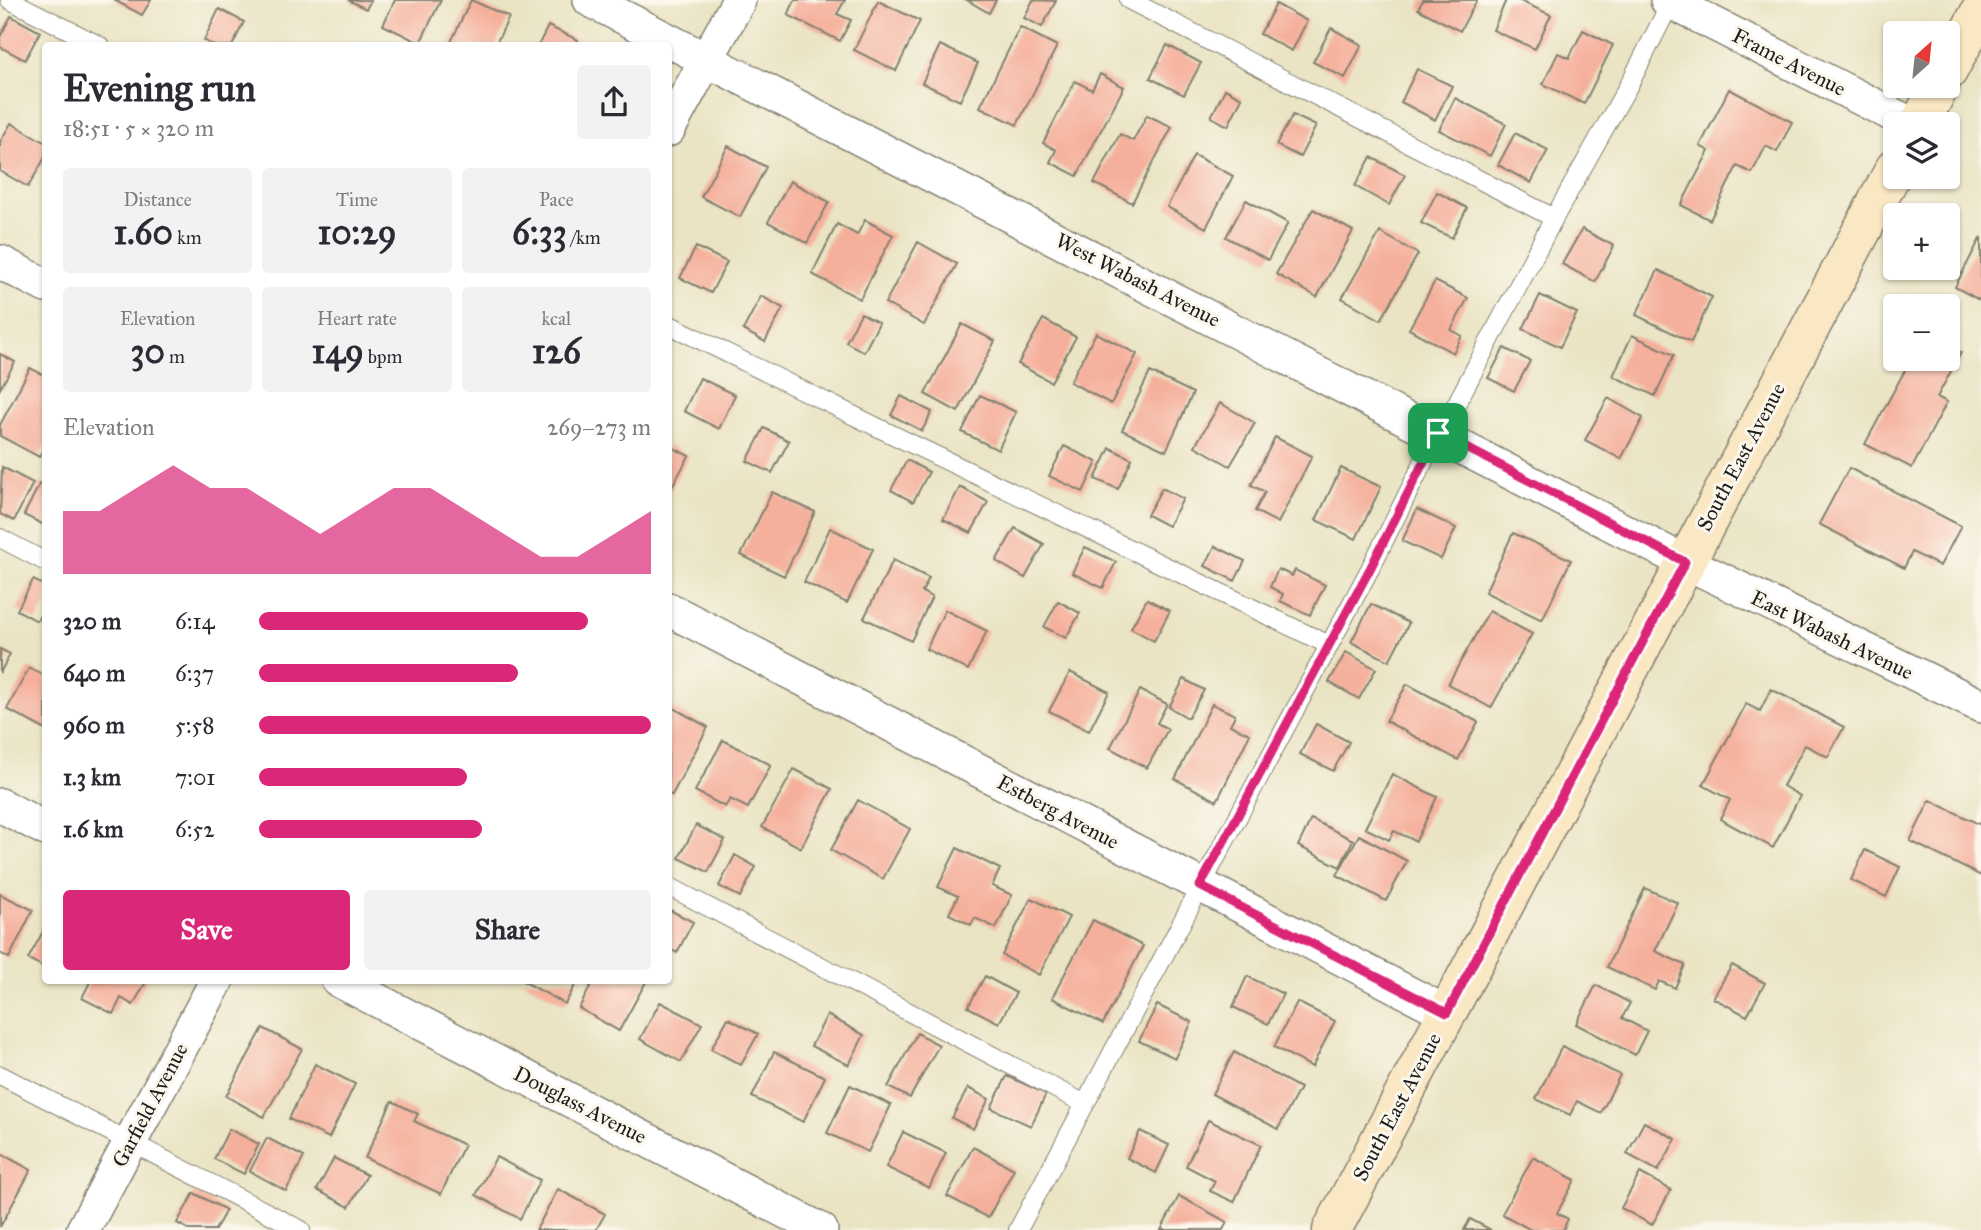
<!DOCTYPE html>
<html lang="en">
<head>
<meta charset="utf-8">
<style>
  body { margin:0; font-family:"IM FELL Great Primer",serif; background:#f2f2f3; color:#2b2b33; height:100vh; display:flex; flex-direction:column; font-size:26px; white-space:nowrap }
  * { box-sizing:border-box; margin:0 }
  p { font-size:23px; color:#7c7c81 }
  .icon { flex:none; width:38px; height:38px; fill:none; stroke:currentColor; stroke-width:2; stroke-linecap:round; stroke-linejoin:round }
  .map { position:relative; flex:1; overflow:hidden }
  .side { position:absolute; left:42px; top:42px; width:630px; height:942px; display:flex; flex-direction:column; background:#fff; border-radius:7px; box-shadow:0 2px 5px #0004 }
  .side>* { flex:none }
  .needle { width:46px; rotate:27deg }
  .tools { position:absolute; left:1883px; top:21px; display:grid; gap:14px }
  .tools a { display:grid; place-items:center; width:77px; height:77px; border-radius:7px; background:#fff; box-shadow:0 2px 5px #0004; font-size:35px }
  .pin { position:absolute; display:grid; place-items:center; width:60px; height:60px; color:#fff; margin:-30px; border-radius:14px; box-shadow:0 4px 10px #0006 }
  .round { display:grid; place-items:center; flex:none; width:74px; height:74px; border-radius:7px; background:#f2f2f3 }
  .head { display:flex; align-items:center; justify-content:space-between; height:119px; padding:0 21px }
  h1 { font-size:38px; font-weight:800; line-height:52px }
  .stats { display:grid; grid-template-columns:repeat(3,1fr); gap:10px; height:119px; padding:7px 21px }
  .stats div { display:grid; align-content:center; border-radius:7px; background:#f2f2f3; text-align:center }
  .stats b { font-size:35px; font-weight:800 }
  .stats small { font-size:19px; font-weight:400 }
  .stats p { font-size:19px }
  .chart { height:196px; padding:14px 21px }
  .chart p { display:flex; justify-content:space-between }
  .chart svg { width:100%; height:126px; margin-top:7px; fill:#db2777; opacity:.7 }
  .button { display:flex; gap:14px; margin-top:auto; padding:14px 21px }
  .button a { flex:1; height:80px; border-radius:7px; background:#db2777; color:#fff; font-size:28px; font-weight:800; line-height:80px; text-align:center }
  .button a+a { background:#f2f2f3; color:#2b2b33 }
  ul { padding:0 21px; list-style:none; font-size:23px }
  li { display:grid; grid-template-columns:112px 84px 1fr; align-items:center; height:52px }
  li i { height:18px; border-radius:9px; background:#db2777 }
  .map>svg:first-child { display:block }
</style>
</head>
<body>
<div class="map">
<svg width="1981" height="1230" viewBox="0 0 1981 1230">
  <rect width="100%" height="100%" fill="#fbf7ec"/>
  <filter id="ink" filterUnits="userSpaceOnUse"><feTurbulence type="fractalNoise" baseFrequency=".0143" numOctaves="2"/><feDisplacementMap in="SourceGraphic" scale="14" xChannelSelector="R" yChannelSelector="G"/><feConvolveMatrix kernelMatrix="1 2 1 2 8 2 1 2 1" color-interpolation-filters="sRGB"/></filter>
  <filter id="wash" filterUnits="userSpaceOnUse"><feTurbulence type="fractalNoise" baseFrequency=".00686" numOctaves="4" result="noise"/><feDisplacementMap in="SourceGraphic" scale="28" xChannelSelector="R" yChannelSelector="G"/><feGaussianBlur stdDeviation="1.57" result="paint"/><feColorMatrix in="noise" values="0 0 0 0 0 0 0 0 0 0 0 0 0 0 0 0 0 1.4 0 .05"/><feComposite in="paint" operator="in"/></filter>
  <g filter="url(#wash)">
    <rect width="100%" height="100%" fill="#eae4c4"/>
    <g id="blocks">
      <path fill="#f5b09c" d="M114,0H151L142,15Z
        M348,0H371L366,9Z
        M395,0H441L420,43L383,25Z
        M471,0L509,17L495,46H449Z
        M795,0H845L837,14L851,20L840,41L788,15Z
        M967,0H996L989,13Z
        M1033,0L1056,1L1042,27L1024,18Z
        M1423,0H1477L1460,31L1418,9Z
        M1506,0H1518L1551,15L1535,49L1493,30Z
        M878,1L920,21L896,71L854,50Z
        M1276,4L1307,21L1292,51L1260,34Z
        M219,9L244,22L232,46H214L204,40Z
        M11,16L40,32L25,60L0,47V37Z
        M548,26L578,40L576,46H538Z
        M1020,27L1057,46L1017,125L980,107Z
        M1331,28L1362,45L1345,78L1313,62Z
        M1583,30L1613,45L1584,104L1543,84L1558,53L1569,58Z
        M940,45L978,63L960,101L922,83Z
        M1167,45L1201,63L1184,95L1150,78Z
        M1417,69L1452,86L1435,120L1401,102Z
        M1100,74L1124,87L1077,176L1050,162L1056,150L1043,143L1075,81L1092,90Z
        M1225,89L1242,98L1228,126L1211,117Z
        M1729,89L1792,122L1777,152L1766,146L1752,173L1737,166L1710,220L1681,205L1709,151L1700,146Z
        M1455,98L1506,124L1490,156L1439,130Z
        M1147,115L1172,127L1132,203L1094,183L1120,134L1133,141Z
        M1293,115L1316,126L1300,157L1276,145Z
        M11,123L46,143V156L28,187L0,171V142Z
        M1515,133L1548,150L1531,183L1498,165Z
        M728,146L766,167L740,217L701,197Z
        M1194,155L1233,176L1206,228L1167,207Z
        M1371,157L1405,175L1389,205L1355,186Z
        M790,181L829,202L807,243L768,222Z
        M1437,192L1467,208L1452,238L1421,223Z
        M1246,200L1288,223L1268,260L1226,237Z
        M1313,209L1353,231L1317,297L1276,274Z
        M865,220L893,235L860,299L812,274L837,224L857,235Z
        M1582,229L1614,246L1595,282L1562,264Z
        M1380,232L1418,254L1381,320L1342,298Z
        M1981,237V301L1955,287Z
        M918,242L957,264L924,325L885,303Z
        M696,247L727,262L711,293L680,278Z
        M1658,270L1712,297L1691,342L1636,315Z
        M1435,281L1468,298L1451,330L1462,336L1453,353L1409,329Z
        M1540,295L1577,313L1560,347L1523,329Z
        M761,296L783,308L765,342L743,330Z
        M861,313L879,323L864,352L846,342Z
        M1043,319L1076,337L1051,382L1018,364Z
        M962,324L995,341L958,412L925,394Z
        M1096,333L1137,354L1111,404L1070,382Z
        M1632,335L1674,355L1655,396L1613,376Z
        M1948,346L1961,353L1937,397L1947,402L1912,468L1865,444L1911,359H1948Z
        M1504,348L1530,361L1514,391L1488,378Z
        M0,354L15,362L0,389Z
        M30,368L46,376V443L39,457L0,436V425Z
        M1150,372L1193,393L1166,451L1122,430Z
        M700,378L735,395L719,429L684,411Z
        M980,395L1016,412L998,450L962,432Z
        M901,396L932,412L922,431L891,415Z
        M1608,398L1643,418L1621,459L1585,440Z
        M1220,403L1255,423L1230,466L1195,446Z
        M764,428L789,441L772,473L747,461Z
        M1275,437L1312,456L1278,523L1255,511L1265,492L1251,485Z
        M668,445L689,456L668,494Z
        M1064,446L1097,462L1083,492L1049,476Z
        M1110,448L1132,459L1118,489L1095,479Z
        M907,460L929,472L913,502L891,490Z
        M2,467L33,483L14,521L0,514Z
        M1341,468L1381,487L1356,539L1316,520Z
        M1849,468L1961,526L1940,566L1912,552L1904,568L1819,524Z
        M40,483L46,485V526L24,515Z
        M960,487L988,502L971,533L943,519Z
        M1162,488L1183,499L1168,526L1147,515Z
        M772,492L815,512L784,576L741,555Z
        M1417,509L1456,528L1441,559L1402,541Z
        M830,528L873,549L847,603L804,582Z
        M1015,528L1044,544L1025,578L996,561Z
        M1513,533L1571,560L1542,620L1485,592Z
        M1215,546L1245,561L1235,581L1205,566Z
        M1085,547L1116,562L1103,588L1072,573Z
        M893,560L929,578L922,592L932,597L911,641L864,618Z
        M1278,569L1292,576L1295,570L1325,585L1310,615L1280,601L1283,594L1270,587Z
        M33,580L46,586V604L37,621L17,610Z
        M1147,599L1170,611L1154,641L1131,628Z
        M1058,601L1080,613L1066,638L1044,627Z
        M1371,604L1409,623L1389,661L1351,642Z
        M945,610L987,631L968,670L926,649Z
        M1489,611L1532,634L1491,708L1448,684Z
        M0,649L10,654L0,673Z
        M1346,652L1376,669L1359,699L1329,682Z
        M29,668L46,676V730L7,709Z
        M1070,672L1109,692L1089,731L1049,711Z
        M1184,679L1204,690L1188,718L1169,707Z
        M1407,684L1478,722L1458,760L1386,721Z
        M1771,689L1844,727L1828,757L1805,745L1783,786L1800,796L1773,848L1720,819L1730,800L1703,785L1746,704L1760,711Z
        M1140,690L1167,704L1157,723L1168,729L1147,768L1110,748Z
        M1212,704L1235,715L1230,725L1250,734L1217,801L1175,779Z
        M668,705L708,727L672,795L668,794Z
        M1316,724L1349,742L1333,771L1300,754Z
        M723,740L771,765L748,808L730,799L725,807L695,791Z
        M794,769L832,789L801,848L762,827Z
        M1392,774L1437,797L1416,841L1394,831L1389,840L1365,828Z
        M858,800L910,829L883,879L831,850Z
        M1930,800L1981,825V876L1910,841Z
        M1311,819L1353,840L1340,867L1298,846Z
        M696,825L725,840L708,872L679,858Z
        M1359,835L1407,861L1386,901L1337,875Z
        M957,848L1000,869L992,886L1012,895L996,928L975,918L971,925L949,914L958,896L938,887Z
        M1865,850L1900,867L1886,897L1851,880Z
        M735,855L756,867L740,897L719,886Z
        M1645,888L1678,903L1655,951L1685,965L1675,988L1659,981L1655,990L1607,967Z
        M0,894L33,910L9,958L0,953Z
        M1031,898L1069,917L1039,975L1002,955Z
        M668,909L693,922L677,953L668,948Z
        M1093,920L1143,946L1103,1024L1052,998Z
        M46,926V968L28,959Z
        M1732,965L1765,983L1747,1016L1713,998Z
        M985,976L1016,993L999,1023L968,1007Z
        M1247,976L1283,994L1268,1024L1233,1007Z
        M91,980H147L133,1005L121,998L113,1014L82,998Z
        M521,980H578L565,1004Z
        M594,980H647L619,1031L579,1008Z
        M1596,985L1630,1003L1622,1018L1647,1031L1635,1055L1576,1024Z
        M660,1002L702,1024L681,1062L640,1039Z
        M1297,1002L1335,1021L1312,1067L1274,1047Z
        M1157,1005L1192,1022L1175,1058L1139,1041Z
        M827,1015L864,1035L849,1065L811,1046Z
        M728,1018L758,1034L741,1065L711,1049Z
        M263,1028L302,1049L264,1117L226,1096Z
        M917,1033L939,1045L910,1098L888,1087Z
        M1562,1046L1620,1075L1601,1113L1577,1101L1570,1115L1536,1099Z
        M774,1052L825,1077L803,1122L752,1097Z
        M1234,1052L1300,1088L1278,1129L1212,1094Z
        M315,1064L355,1084L329,1138L289,1119Z
        M1007,1076L1046,1094L1031,1126L991,1108Z
        M850,1085L891,1105L868,1152L827,1133Z
        M968,1088L989,1099L973,1129L952,1118Z
        M392,1101L418,1114L414,1121L464,1145L441,1194L365,1158Z
        M1208,1120L1261,1145L1234,1202L1210,1191L1215,1181L1186,1166Z
        M1644,1122L1676,1139L1658,1171L1627,1154Z
        M229,1129L259,1144L244,1174L214,1159Z
        M1140,1131L1169,1145L1156,1173L1127,1158Z
        M903,1132L946,1153L929,1188L886,1167Z
        M267,1138L304,1157L286,1191L250,1171Z
        M973,1147L1014,1169L988,1218L947,1196Z
        M0,1153L31,1170L0,1227Z
        M496,1157L540,1180L520,1219L476,1195Z
        M1533,1157L1575,1180L1557,1213L1568,1219L1563,1230H1531L1502,1214Z
        M334,1158L367,1175L349,1207L317,1190Z
        M1640,1173L1671,1190L1652,1225L1621,1208Z
        M558,1189L605,1214L596,1230H536Z
        M194,1193L226,1210L215,1230H190L177,1223Z
        M1179,1196L1227,1222L1223,1230H1161Z
        M1470,1219L1491,1230H1464Z"/>
    </g>
  </g>
  <g filter="url(#ink)">
    <use href="#blocks" fill-opacity="0" stroke="#838070" stroke-width="2"/>
    <g fill="none" stroke-linecap="round" stroke-linejoin="round">
      <defs>
        <path id="lane" d="M10,0L100,46
          M1129,0L1554,218
          M668,324L885,431L1329,645
          M0,538L46,562
          M668,886L1085,1104
          M0,1075L301,1230
          M1018,1230L1372,565L1438,433L1450,416L1554,218L1631,81L1672,0"/>
        <path id="street" d="M590,0L1685,562L1981,706
          M1667,0L1911,124
          M668,130L739,0
          M0,262L46,286
          M668,609L1447,1013
          M0,805L46,829
          M338,980L821,1230
          M83,1230L217,980"/>
        <path id="secondary" d="M1948,71L1981,10
          M1919,124L1940,86
          M1332,1230L1895,168"/>
      </defs>
      <use href="#lane" stroke="#838070" stroke-width="20"/>
      <use href="#street" stroke="#838070" stroke-width="36"/>
      <use href="#secondary" stroke="#838070" stroke-width="41"/>
      <use href="#lane" stroke="#fff" stroke-width="18"/>
      <use href="#street" stroke="#fff" stroke-width="33"/>
      <use href="#secondary" stroke="#fae7c3" stroke-width="38"/>
    </g>
  </g>
  <g fill="none" stroke-linecap="round" stroke-linejoin="round" filter="url(#ink)">
    <defs>
      <path id="route" d="M1438,433L1685,562L1447,1013L1200,886L1372,565Z"/>
    </defs>
    <use href="#route" stroke="#fff" stroke-width="14"/>
    <use href="#route" stroke="#db2777" stroke-width="9"/>
  </g>
  <g text-anchor="middle" stroke-width="6" stroke-linejoin="round" paint-order="stroke">
    <g font-size="21" fill="#1c1c1c" stroke="#fbf7ec">
      <text transform="translate(1789 62) rotate(27)" y="7">Frame Avenue</text>
      <text transform="translate(1138 280) rotate(27)" y="7">West Wabash Avenue</text>
      <text transform="translate(1741 457) rotate(-62)" y="7">South East Avenue</text>
      <text transform="translate(1832 635) rotate(26)" y="7">East Wabash Avenue</text>
      <text transform="translate(1058 812) rotate(28)" y="7">Estberg Avenue</text>
      <text transform="translate(150 1105) rotate(-62)" y="7">Garfield Avenue</text>
      <text transform="translate(580 1105) rotate(27)" y="7">Douglass Avenue</text>
      <text transform="translate(1397 1107) rotate(-62)" y="7">South East Avenue</text>
    </g>
  </g>
</svg>
<div class="tools">
<a><svg class="needle" viewBox="-14 -14 28 28"><path d="M0-13l5 13h-10z" fill="#e53935"/><path d="M0 13l5-13h-10z" fill="#7c7c81"/></svg></a>
<a><svg class="icon" aria-label="layers" viewBox="0 0 24 24"><path d="M12 4l9 5-9 5-9-5zM3 14l9 5 9-5"/></svg></a>
<a>+</a>
<a>−</a>
</div>
<div class="pin" style="left:1438px;top:433px;background:#1e9e55"><svg class="icon" aria-label="arrive" viewBox="0 0 24 24"><path d="M6 21V4h12l-3 4 3 4H6"/></svg></div>
<section class="side">
<div class="head"><div><h1>Evening run</h1><p>18:51 · 5 × 320 m</p></div><a class="round"><svg class="icon" aria-label="share" viewBox="0 0 24 24"><path d="M12 15V3M7 8l5-5 5 5M5 13v7h14v-7"/></svg></a></div>
<div class="stats">
<div><p>Distance</p><b>1.60<small> km</small></b></div>
<div><p>Time</p><b>10:29</b></div>
<div><p>Pace</p><b>6:33<small> /km</small></b></div>
</div>
<div class="stats">
<div><p>Elevation</p><b>30<small> m</small></b></div>
<div><p>Heart rate</p><b>149<small> bpm</small></b></div>
<div><p>kcal</p><b>126</b></div>
</div>
<div class="chart"><p><span>Elevation</span>269–273 m</p>
<svg viewBox="0 0 160 44" preserveAspectRatio="none"><path d="M0 44V22L10 22L20 14L30 6L40 14L50 14L60 22L70 30L80 22L90 14L100 14L110 22L120 30L130 38L140 38L150 30L160 22V44z"/></svg>
</div>
<ul>
<li><b>320 m</b>6:14<i style="width:84%"></i></li>
<li><b>640 m</b>6:37<i style="width:66%"></i></li>
<li><b>960 m</b>5:58<i style="width:100%"></i></li>
<li><b>1.3 km</b>7:01<i style="width:53%"></i></li>
<li><b>1.6 km</b>6:52<i style="width:57%"></i></li>
</ul>
<div class="button"><a>Save</a><a>Share</a></div>
</section>
</div>
</body>
</html>
